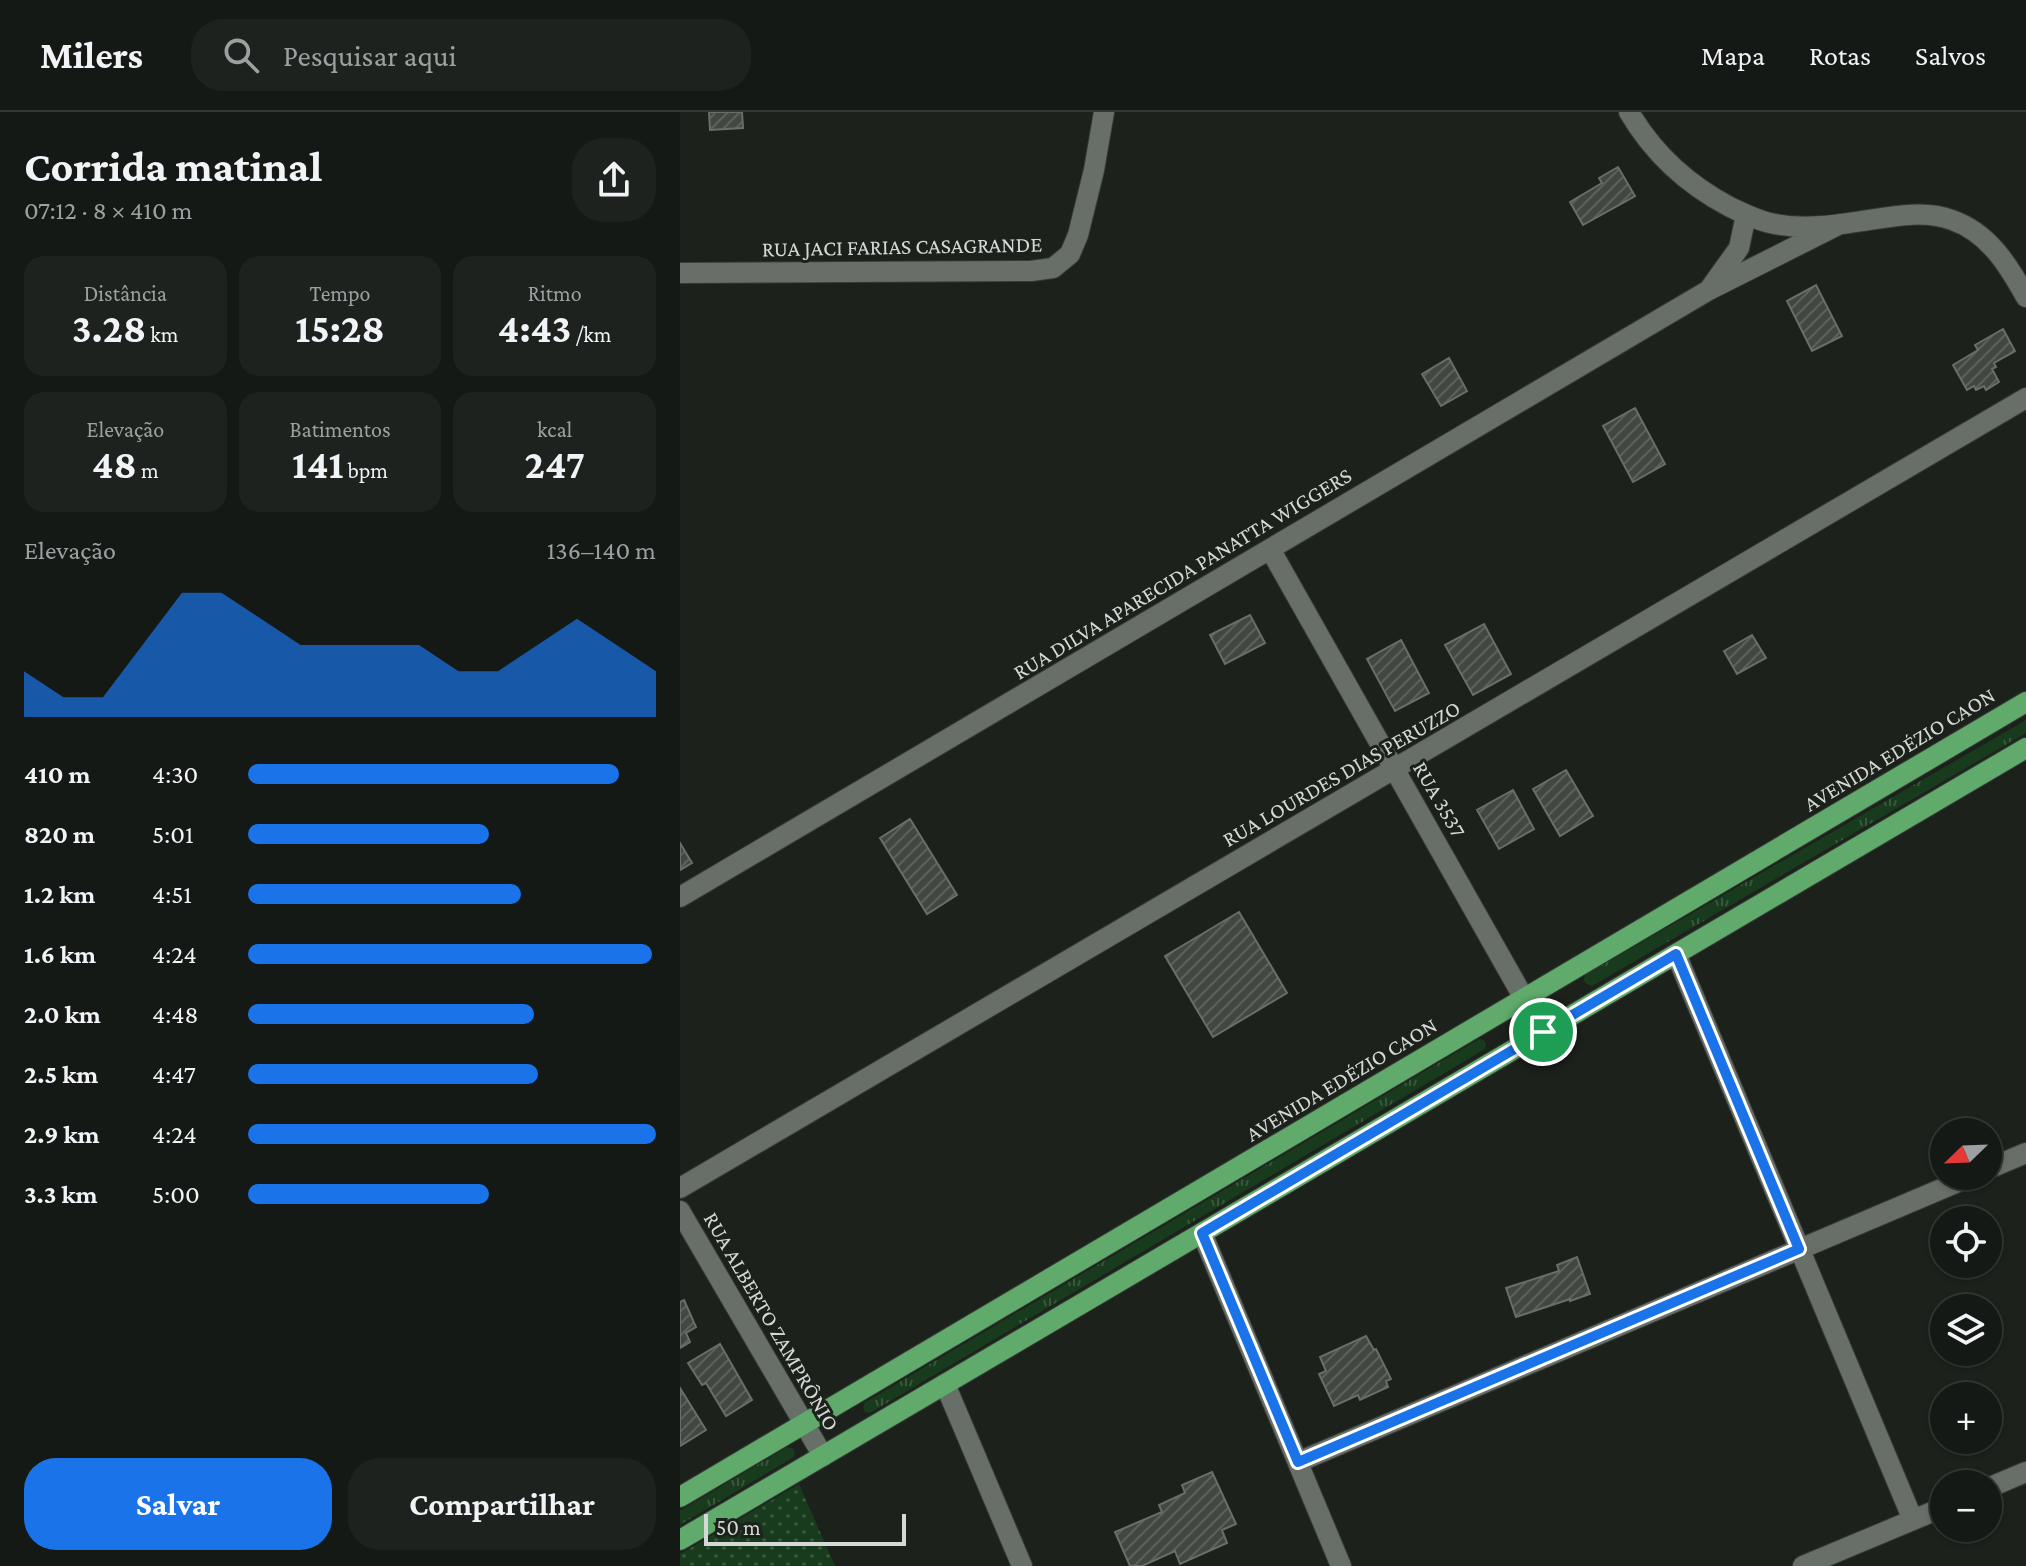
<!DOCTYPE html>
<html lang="pt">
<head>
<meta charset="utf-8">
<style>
  body { margin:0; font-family:"Crimson Pro",serif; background:#1e221e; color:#f1f3f6; height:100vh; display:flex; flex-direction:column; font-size:30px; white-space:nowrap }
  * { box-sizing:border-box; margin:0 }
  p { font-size:26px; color:#9da0a0 }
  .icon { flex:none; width:44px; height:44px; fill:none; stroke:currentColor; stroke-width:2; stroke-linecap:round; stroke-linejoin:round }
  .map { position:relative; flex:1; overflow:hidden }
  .details { display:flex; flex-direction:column; background:#151915; width:680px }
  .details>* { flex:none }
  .needle { width:52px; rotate:247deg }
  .tools { position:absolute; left:1250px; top:1006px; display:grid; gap:16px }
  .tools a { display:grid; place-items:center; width:72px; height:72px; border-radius:50%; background:#151915; box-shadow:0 2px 6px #0004,0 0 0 2px #343834; font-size:40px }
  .scale { position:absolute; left:24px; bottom:20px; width:202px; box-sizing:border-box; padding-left:8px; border:4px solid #d5d9d5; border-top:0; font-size:22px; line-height:28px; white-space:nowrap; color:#d5d9d5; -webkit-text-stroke:6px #1c211c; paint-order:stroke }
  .pin { position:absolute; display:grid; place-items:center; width:68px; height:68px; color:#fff; margin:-34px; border:4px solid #fff; border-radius:50%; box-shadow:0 2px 8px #0007 }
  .round { display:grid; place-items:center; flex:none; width:84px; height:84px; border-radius:32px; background:#1e221e }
  .head { display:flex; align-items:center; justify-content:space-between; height:136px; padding:0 24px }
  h1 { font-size:44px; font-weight:700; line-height:60px }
  .metrics { display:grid; grid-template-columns:repeat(3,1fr); gap:12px; height:136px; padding:8px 24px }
  .metrics div { display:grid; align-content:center; border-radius:20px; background:#1e221e; text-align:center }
  .metrics b { font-size:40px; font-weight:700 }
  .metrics small { font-size:22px; font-weight:400 }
  .metrics p { font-size:22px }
  .chart { height:224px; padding:16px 24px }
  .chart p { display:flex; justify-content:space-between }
  .chart svg { width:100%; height:144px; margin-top:8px; fill:#1a73e8; opacity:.7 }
  .button { display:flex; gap:16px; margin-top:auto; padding:16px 24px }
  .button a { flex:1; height:92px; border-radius:32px; background:#1a73e8; color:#fff; font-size:32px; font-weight:700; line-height:92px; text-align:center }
  .button a+a { background:#1e221e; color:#f1f3f6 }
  ul { padding:0 24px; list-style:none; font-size:26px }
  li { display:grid; grid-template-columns:128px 96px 1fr; align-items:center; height:60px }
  li i { height:20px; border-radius:10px; background:#1a73e8 }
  header { display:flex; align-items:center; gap:48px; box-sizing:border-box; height:112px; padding:0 40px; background:#151915; border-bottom:2px solid #343834 }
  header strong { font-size:38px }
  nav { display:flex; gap:44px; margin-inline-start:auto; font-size:28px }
  .search { width:560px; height:72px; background:#1e221e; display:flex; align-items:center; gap:20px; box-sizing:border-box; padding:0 28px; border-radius:32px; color:#9da0a0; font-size:30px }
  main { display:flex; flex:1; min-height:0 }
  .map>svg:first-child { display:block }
</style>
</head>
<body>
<header>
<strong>Milers</strong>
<div class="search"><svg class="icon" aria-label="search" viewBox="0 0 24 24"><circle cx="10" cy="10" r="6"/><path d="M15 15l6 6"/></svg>Pesquisar aqui</div>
<nav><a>Mapa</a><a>Rotas</a><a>Salvos</a></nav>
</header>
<main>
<section class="details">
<div class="head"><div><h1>Corrida matinal</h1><p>07:12 · 8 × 410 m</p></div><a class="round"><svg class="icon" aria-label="share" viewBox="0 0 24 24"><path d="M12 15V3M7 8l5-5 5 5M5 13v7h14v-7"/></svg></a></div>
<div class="metrics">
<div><p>Distância</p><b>3.28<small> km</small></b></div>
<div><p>Tempo</p><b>15:28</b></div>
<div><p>Ritmo</p><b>4:43<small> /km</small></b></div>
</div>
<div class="metrics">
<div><p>Elevação</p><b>48<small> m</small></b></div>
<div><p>Batimentos</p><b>141<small> bpm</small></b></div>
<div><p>kcal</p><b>247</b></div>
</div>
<div class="chart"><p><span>Elevação</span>136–140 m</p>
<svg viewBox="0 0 160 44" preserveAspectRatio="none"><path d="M0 44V30L10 38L20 38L30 22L40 6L50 6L60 14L70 22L80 22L90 22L100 22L110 30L120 30L130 22L140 14L150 22L160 30V44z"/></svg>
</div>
<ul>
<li><b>410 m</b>4:30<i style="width:91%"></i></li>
<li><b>820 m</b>5:01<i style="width:59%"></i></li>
<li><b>1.2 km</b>4:51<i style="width:67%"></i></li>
<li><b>1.6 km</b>4:24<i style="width:99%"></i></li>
<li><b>2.0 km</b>4:48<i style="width:70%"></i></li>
<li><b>2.5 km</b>4:47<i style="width:71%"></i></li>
<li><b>2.9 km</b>4:24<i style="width:100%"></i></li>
<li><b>3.3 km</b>5:00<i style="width:59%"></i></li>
</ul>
<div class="button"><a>Salvar</a><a>Compartilhar</a></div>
</section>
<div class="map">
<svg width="1346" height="1454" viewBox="0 0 1346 1454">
  <defs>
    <pattern id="grass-tufts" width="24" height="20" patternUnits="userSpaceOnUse" patternTransform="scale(2)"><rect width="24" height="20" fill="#173b1c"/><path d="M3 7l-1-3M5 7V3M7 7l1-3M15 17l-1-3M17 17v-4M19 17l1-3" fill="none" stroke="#38573c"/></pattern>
    <pattern id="park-dots" width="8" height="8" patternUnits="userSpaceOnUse" patternTransform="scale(2)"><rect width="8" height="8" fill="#173b1c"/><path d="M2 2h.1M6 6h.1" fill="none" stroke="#38573c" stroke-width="1.8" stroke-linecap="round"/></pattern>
    <pattern id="building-hatch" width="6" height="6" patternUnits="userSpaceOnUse" patternTransform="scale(2)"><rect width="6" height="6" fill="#414741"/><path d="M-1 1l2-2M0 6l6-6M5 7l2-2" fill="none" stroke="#5c615c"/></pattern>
  </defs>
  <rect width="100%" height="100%" fill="#1c211c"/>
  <path fill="url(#grass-tufts)" d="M1346,608V621L912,874L907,872L904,868L905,863Z
    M799,927L804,928L806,932L805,937L190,1301L185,1300L183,1296L184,1291Z
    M107,1335L112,1336L115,1340L114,1345L0,1413V1399Z"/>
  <path fill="url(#park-dots)" d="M119,1372L155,1454H0V1442Z"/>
  <path fill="url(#building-hatch)" stroke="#686e68" stroke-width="2" d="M29,0H62L63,16L30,18Z
    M938,55L955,84L903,113L890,90L922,71L919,66Z
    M1136,173L1162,224L1132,239L1107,189Z
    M1323,217L1335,239L1314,251L1316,255L1312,257L1319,270L1306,278L1304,274L1296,278L1294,274L1287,278L1273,253L1298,238L1295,233Z
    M769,246L787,279L761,294L742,262Z
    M955,296L985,352L953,370L923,314Z
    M570,503L585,531L545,552L530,523Z
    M804,512L831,562L793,583L765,533Z
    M1072,523L1086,546L1057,562L1044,539Z
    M721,528L749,581L715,599L687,547Z
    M886,658L913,704L880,724L853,677Z
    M833,678L854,717L819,737L797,698Z
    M230,707L277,783L247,802L200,726Z
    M0,731L12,751L0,758Z
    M559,800L607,881L533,925L485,844Z
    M897,1145L910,1182L890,1189V1187L836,1205L826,1176L879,1159L877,1153Z
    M4,1188L16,1215L6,1221L10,1230L0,1236V1190Z
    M686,1224L694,1238L696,1237L711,1267L706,1269L708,1275L680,1288L678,1283L654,1294L639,1262L646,1259L640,1245Z
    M40,1232L72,1288L46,1304L26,1271L22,1273L8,1251Z
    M0,1276L26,1318L0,1334Z
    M532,1360L556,1412L542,1418L547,1431L500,1452L495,1439L462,1454H450L435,1420L482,1400L479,1393L505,1381L502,1373Z"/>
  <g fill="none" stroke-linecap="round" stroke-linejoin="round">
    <defs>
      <path id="minor" d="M949,0C973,41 1008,73 1050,95C1063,101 1076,108 1090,111C1116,117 1143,115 1169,111C1202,107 1240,96 1272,108C1309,121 1328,153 1346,185
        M0,161L351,159L373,156L390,142L398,123L414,58L424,0
        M1031,175L1059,136L1066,103
        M590,437L863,920
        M0,785L1029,178L1160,112
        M996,842L1233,1408
        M1308,1057L1346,1041
        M0,1076L1346,286
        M0,1099L143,1344
        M522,1121L661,1454
        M265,1272L342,1454
        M618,1350L1292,1064
        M1308,1376L1346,1360
        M1123,1454L1264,1395"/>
      <path id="major" d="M0,1385L1346,590
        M0,1428L1346,636"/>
    </defs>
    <use href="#minor" stroke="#383c38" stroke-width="22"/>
    <use href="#major" stroke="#383c38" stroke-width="22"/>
    <use href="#minor" stroke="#686f69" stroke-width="20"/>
    <use href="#major" stroke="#60ab6b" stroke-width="20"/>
  </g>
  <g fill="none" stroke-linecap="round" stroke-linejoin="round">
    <defs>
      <path id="route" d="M996,842L1119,1137L618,1350L522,1121Z"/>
    </defs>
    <use href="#route" stroke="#fff" stroke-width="16"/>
    <use href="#route" stroke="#1a73e8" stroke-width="10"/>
  </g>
  <g text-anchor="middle" stroke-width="6" stroke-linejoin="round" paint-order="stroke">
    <g font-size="22" fill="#d5d9d5" stroke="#1c211c">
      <text transform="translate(222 134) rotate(-1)" y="8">RUA JACI FARIAS CASAGRANDE</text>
      <text transform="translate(502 461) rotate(-31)" y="8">RUA DILVA APARECIDA PANATTA WIGGERS</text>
      <text transform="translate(1219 637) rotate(-31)" y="8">AVENIDA EDÉZIO CAON</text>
      <text transform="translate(661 661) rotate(-30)" y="8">RUA LOURDES DIAS PERUZZO</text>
      <text transform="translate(760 687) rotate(60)" y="8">RUA 3537</text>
      <text transform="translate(661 967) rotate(-31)" y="8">AVENIDA EDÉZIO CAON</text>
      <text transform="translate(92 1209) rotate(60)" y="8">RUA ALBERTO ZAMPRÔNIO</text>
    </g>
  </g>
</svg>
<div class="tools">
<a><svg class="needle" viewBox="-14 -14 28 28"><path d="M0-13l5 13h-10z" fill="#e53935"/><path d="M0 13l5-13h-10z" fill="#9da0a0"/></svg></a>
<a><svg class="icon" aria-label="locate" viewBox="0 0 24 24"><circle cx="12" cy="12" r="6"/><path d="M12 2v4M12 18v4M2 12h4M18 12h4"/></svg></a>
<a><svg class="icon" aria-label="layers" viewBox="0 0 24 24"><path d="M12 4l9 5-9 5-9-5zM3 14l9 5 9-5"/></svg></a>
<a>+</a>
<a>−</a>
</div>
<div class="scale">50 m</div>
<div class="pin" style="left:863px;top:920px;background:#1e9e55"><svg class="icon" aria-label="arrive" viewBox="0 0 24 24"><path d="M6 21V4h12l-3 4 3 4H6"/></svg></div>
</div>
</main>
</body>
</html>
